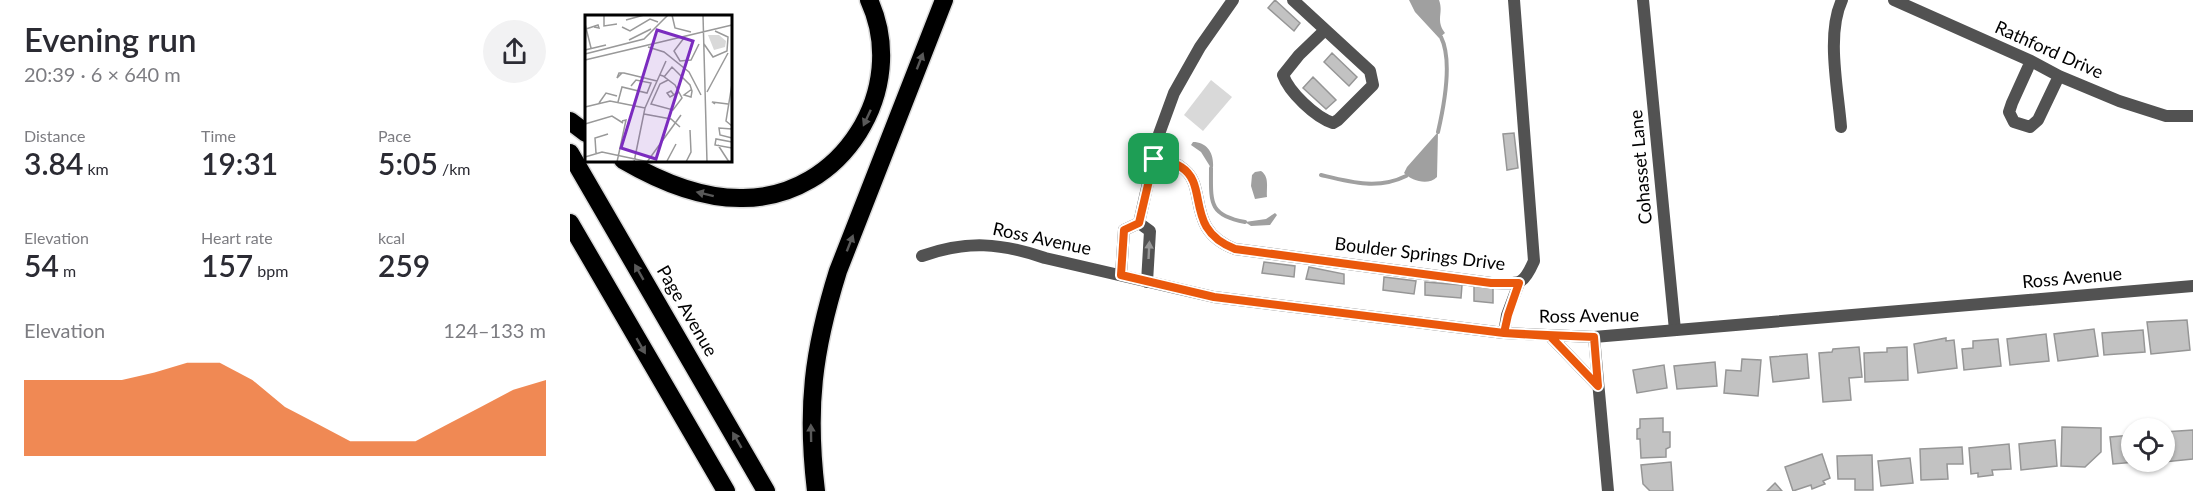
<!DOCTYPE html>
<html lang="en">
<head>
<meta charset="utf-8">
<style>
  body { margin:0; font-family:Lato,sans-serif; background:#f2f2f3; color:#2b2b33; height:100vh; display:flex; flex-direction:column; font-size:22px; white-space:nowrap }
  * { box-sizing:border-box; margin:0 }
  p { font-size:20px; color:#7c7c81 }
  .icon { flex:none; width:33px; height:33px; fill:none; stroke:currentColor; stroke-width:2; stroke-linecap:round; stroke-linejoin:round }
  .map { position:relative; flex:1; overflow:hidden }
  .details { display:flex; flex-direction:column; background:#fff; width:570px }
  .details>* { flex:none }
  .controls { position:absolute; left:1551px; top:418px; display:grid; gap:12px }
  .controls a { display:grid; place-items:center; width:54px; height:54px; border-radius:50%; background:#fff; box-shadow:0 2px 4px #0004; font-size:30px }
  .pin { position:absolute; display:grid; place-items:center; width:51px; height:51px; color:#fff; margin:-26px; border-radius:12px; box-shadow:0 3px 9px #0006 }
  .round { display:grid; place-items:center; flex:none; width:63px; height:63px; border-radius:32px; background:#f2f2f3 }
  .headline { display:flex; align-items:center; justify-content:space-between; height:102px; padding:0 24px }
  h1 { font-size:33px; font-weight:600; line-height:45px }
  .stats { display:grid; grid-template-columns:repeat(3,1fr); gap:9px; height:102px; padding:6px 24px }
  .stats div { display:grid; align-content:center }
  .stats b { font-size:30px; font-weight:600 }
  .stats small { font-size:16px; font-weight:400 }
  .stats p { font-size:16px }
  .chart { height:168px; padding:12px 24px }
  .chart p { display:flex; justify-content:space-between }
  .chart svg { width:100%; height:108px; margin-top:6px; fill:#ea580c; opacity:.7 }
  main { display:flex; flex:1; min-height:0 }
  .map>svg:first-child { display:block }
</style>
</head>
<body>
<main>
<section class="details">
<div class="headline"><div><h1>Evening run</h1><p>20:39 · 6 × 640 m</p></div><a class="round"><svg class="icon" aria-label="share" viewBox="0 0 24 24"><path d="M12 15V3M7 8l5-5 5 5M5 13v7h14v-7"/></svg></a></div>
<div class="stats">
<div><p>Distance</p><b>3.84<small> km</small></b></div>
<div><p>Time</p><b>19:31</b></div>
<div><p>Pace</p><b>5:05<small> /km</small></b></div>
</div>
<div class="stats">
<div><p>Elevation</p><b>54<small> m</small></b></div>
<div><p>Heart rate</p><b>157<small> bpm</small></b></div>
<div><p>kcal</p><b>259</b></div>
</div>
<div class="chart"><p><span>Elevation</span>124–133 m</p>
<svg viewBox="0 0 160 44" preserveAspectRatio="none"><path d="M0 44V13L10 13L20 13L30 13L40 10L50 6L60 6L70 13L80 24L90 31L100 38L110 38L120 38L130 31L140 24L150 17L160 13V44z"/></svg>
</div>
</section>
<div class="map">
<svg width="1623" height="491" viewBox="0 0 1623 491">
  <rect width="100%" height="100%" fill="#fff"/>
  <path fill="#d9d9d9" d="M641,80L662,97L633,131L614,115Z"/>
  <path fill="#a0a0a0" d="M839,0H869C874,13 865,20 875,33L869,38L845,12Z
    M868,132L867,177C858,186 842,181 834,173L837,167Z
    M623,142C637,142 644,153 643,167L641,168L631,152L621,145Z
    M691,171C700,177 696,188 697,197L685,199L681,186L682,175L685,172Z
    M705,213L707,215L700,225L681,226L675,222L696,219Z"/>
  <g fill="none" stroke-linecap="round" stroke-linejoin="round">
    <path stroke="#a0a0a0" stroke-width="4" d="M868,132C874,106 883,61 871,37
      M641,168C641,202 638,215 675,222
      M751,175C780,182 808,190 836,176"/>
  </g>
  <path fill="#c2c2c2" stroke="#969696" stroke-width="1.5" d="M705,0L730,23L724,31L698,8Z
    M762,53L787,77L779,86L754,62Z
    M743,77L766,100L756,109L733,88Z
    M944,133L948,168L937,170L933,134Z
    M694,262L725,266L724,277L692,273Z
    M739,267L774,274V284L736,279Z
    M814,277L846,281L844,294L813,290Z
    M855,282L892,285L891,298L855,295Z
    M904,286L923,287V303L904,301Z
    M1617,320L1620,350L1581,354L1577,322Z
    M1524,329L1528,356L1488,361L1484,334Z
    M1573,330L1575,352L1534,355L1532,333Z
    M1476,334L1479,361L1440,365L1437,339Z
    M1376,338V341L1384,340L1387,368L1348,373L1344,344Z
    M1428,339L1431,366L1394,370L1392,349L1403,348V341Z
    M1289,347L1292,377L1279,378L1281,400L1253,402L1249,353L1262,352L1263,349Z
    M1337,347L1338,380L1295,382L1294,353L1317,352V348Z
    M1237,354L1239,378L1203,382L1200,357Z
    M1172,359L1191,360L1188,396L1154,393L1156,370L1171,371Z
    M1145,362L1147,386L1107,389L1104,366Z
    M1094,365L1097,388L1067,393L1063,370Z
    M1093,418V432H1100V447L1096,449V457L1071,458L1070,439H1067V429L1070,428V419Z
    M1492,427L1531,428V452L1515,467L1491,466Z
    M1623,430V459L1594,462V432Z
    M1562,435V462H1566L1543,464L1540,437Z
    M1485,440L1487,466L1451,470L1449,444Z
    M1439,444L1441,469L1422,470L1423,475L1408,477V473L1401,474L1399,448Z
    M1392,447L1393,464H1377L1378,479L1351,480L1350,449Z
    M1252,454L1260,478L1253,481L1255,484L1242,489L1241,485L1223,491L1215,467Z
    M1302,455L1303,490H1285V479H1268L1267,456Z
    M1340,458L1343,483L1311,486L1308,461Z
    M1101,462L1103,491H1080L1073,484L1071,465Z
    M1205,483L1212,491H1197Z"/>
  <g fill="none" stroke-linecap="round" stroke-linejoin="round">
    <defs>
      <path id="motorway" d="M0,121L16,133
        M0,153L196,491
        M53,160C89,181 131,199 173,198C272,198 340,89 299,0
        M0,223L156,491
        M246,491C236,408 243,351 268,271L374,0"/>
    </defs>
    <use href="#motorway" stroke="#dbdbdb" stroke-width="21"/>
    <path stroke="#525252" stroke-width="12" d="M723,0L800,71L803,85L768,120L763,123C745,117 719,92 713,75L729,55L755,30
      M1073,0L1105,330
      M1324,0L1461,61L1489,76L1549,101L1596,116H1623
      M1461,61L1442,103L1439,112L1444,122L1460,127L1468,120L1489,76
      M1271,127C1268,89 1256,34 1272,0
      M584,159C593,161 603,161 611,167C640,185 613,229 665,249L921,283C949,283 952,288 964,261L944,0
      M569,223L589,134L604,93L630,47L663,0
      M569,223L580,231L577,282
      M352,256C397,240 431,243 475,258L644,297L934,333L1024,337
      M551,275L554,230L569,223
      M934,333L937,315L949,283"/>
    <path stroke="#525252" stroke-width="12" d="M980,336L1028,386
      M1038,491L1024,337L1623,286"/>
    <use href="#motorway" stroke="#000" stroke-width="18"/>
  </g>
  <defs><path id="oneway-solid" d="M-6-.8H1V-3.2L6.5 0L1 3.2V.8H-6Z" transform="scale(1.5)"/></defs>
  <g fill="#595959">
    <use href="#oneway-solid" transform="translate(350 61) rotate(-69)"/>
    <use href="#oneway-solid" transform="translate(297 118) rotate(115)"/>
    <use href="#oneway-solid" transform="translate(135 194) rotate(-166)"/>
    <use href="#oneway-solid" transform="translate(280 243) rotate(-69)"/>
    <use href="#oneway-solid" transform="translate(69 272) rotate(-120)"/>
    <use href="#oneway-solid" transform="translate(71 346) rotate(60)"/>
    <use href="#oneway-solid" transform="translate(241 433) rotate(-91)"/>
    <use href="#oneway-solid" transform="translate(167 440) rotate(-120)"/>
  </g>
  <use fill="#979797" href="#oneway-solid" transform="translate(579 250) rotate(-87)"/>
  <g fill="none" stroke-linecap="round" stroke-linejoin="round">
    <defs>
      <path id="route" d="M584,159L569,223L554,230L551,275L644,297L934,333L980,336L1028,386L1024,337L934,333L938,315L949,283H921L665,249C613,229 640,185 611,167C603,161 593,161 584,159"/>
    </defs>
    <use href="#route" stroke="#fff" stroke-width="12"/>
    <use href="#route" stroke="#ea580c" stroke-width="8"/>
  </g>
  <g text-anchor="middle" stroke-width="4.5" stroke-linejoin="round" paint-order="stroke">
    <g font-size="18" fill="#000" stroke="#fff">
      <text transform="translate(1479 50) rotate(24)" y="6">Rathford Drive</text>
      <text transform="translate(1071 167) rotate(-95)" y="6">Cohasset Lane</text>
      <text transform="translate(472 239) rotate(12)" y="6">Ross Avenue</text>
      <text transform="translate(850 254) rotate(7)" y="6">Boulder Springs Drive</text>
      <text transform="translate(1502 278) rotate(-5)" y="6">Ross Avenue</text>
      <text transform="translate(117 311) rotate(60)" y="6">Page Avenue</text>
      <text transform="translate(1019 316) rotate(-1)" y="6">Ross Avenue</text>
    </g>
  </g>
  <g transform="translate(15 15)">
    <rect width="147" height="147" fill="#fff"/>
    <path d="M123,20H134L141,26L140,32L129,35Z" fill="#d9d9d9"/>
    <path fill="none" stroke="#999" stroke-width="1.5" d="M19,0V11L32,9M87,0L90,13L106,17M118,0L122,147M41,5L59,0M0,9L6,33M37,12L45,16L65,4L73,7M1,14L13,10L14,13L9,12M99,23L89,36L95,46L106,45L114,29M44,25L66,14M119,29L128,42L142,36L143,22L130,16M63,32L79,37L104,57L116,80M0,35L21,30M0,39L59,24L83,0M0,45L147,10M37,58L32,63L34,58H39L72,66M75,60L78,61L90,70L97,83L88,95L66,89L75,69L83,65M79,62L87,52L105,70L107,76L106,82L99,80L107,74M147,69L141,106L147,111M122,77L143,38M89,80L86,76L82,78L85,82L94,77M33,87L37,72L62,78L66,68L51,65L46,71M14,88L21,78L32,81M130,89L127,87L143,89M0,92L25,86L60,93M59,99L86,104L95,112M0,109L27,101L38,108M147,114L134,113L135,120L147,123M147,127L131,124L130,130L147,133M133,130L144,147M11,138L10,123L23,119M0,142L17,137L64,147M82,146L91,129M32,147L41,105L37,106M49,147L60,93L81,46M62,147L96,100M69,147H98M101,147L106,137L105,115"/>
    <path fill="#7b2cbf" fill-opacity="0.15" stroke="#7b2cbf" stroke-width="3" d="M72,15L108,26L71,144L36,133Z"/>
    <rect width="147" height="147" fill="none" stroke="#000" stroke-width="3"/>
  </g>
</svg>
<div class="controls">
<a><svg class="icon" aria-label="locate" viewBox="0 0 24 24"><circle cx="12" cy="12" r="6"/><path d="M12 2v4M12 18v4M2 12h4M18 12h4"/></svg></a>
</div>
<div class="pin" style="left:584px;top:159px;background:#1e9e55"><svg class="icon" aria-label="arrive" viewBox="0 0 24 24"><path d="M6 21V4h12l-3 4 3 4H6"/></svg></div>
</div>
</main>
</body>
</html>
